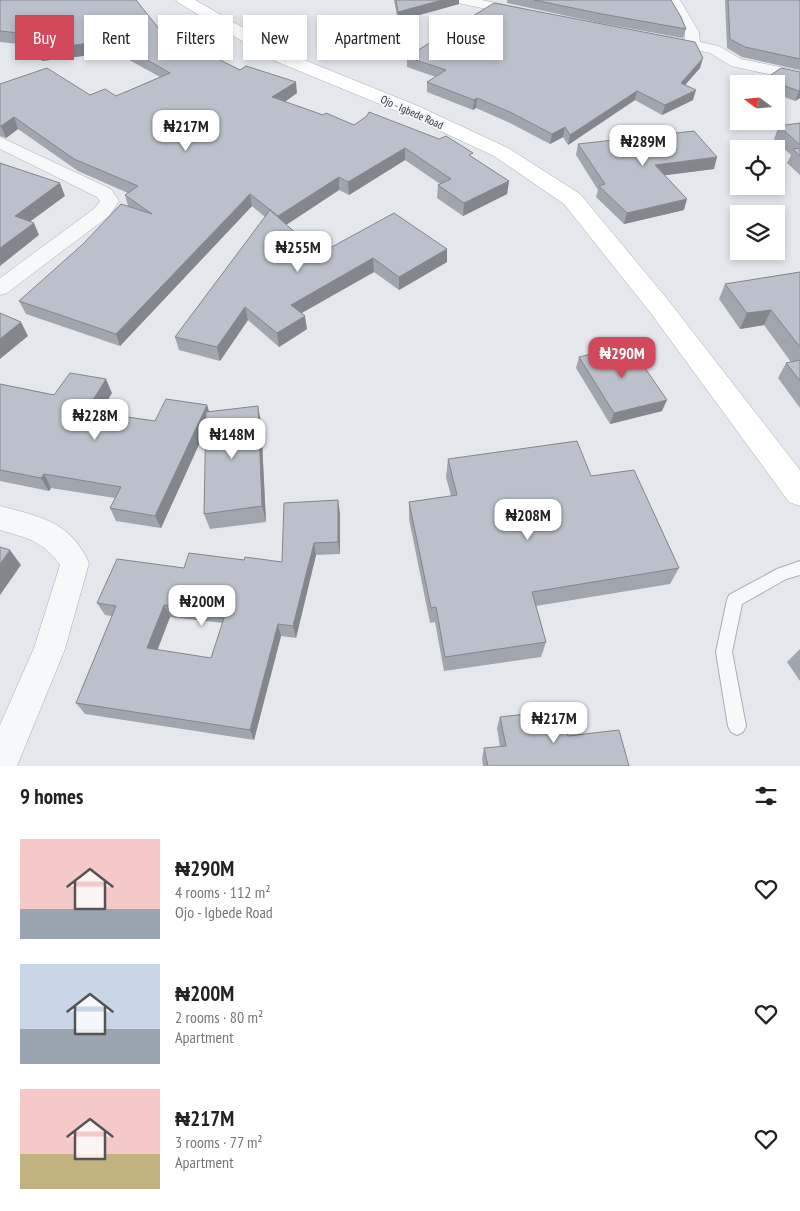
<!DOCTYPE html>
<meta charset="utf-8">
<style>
body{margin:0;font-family:"PT Sans Narrow",sans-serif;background:#f6f6f6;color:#222;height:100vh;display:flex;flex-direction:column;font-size:19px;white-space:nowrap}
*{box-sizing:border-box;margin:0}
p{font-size:16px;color:#767676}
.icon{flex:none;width:28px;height:28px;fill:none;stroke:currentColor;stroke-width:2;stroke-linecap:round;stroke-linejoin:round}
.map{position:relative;height:766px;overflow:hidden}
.details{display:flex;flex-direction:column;background:#fff;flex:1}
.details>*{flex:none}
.banner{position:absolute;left:15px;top:15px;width:500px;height:45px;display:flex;gap:10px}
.needle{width:32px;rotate:286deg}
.controls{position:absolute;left:730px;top:75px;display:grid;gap:10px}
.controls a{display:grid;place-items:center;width:55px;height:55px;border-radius:0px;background:#fff;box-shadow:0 2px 8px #0003;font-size:25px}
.price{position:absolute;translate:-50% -42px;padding:0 11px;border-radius:10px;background:#fff;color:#222;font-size:16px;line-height:32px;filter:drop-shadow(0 1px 2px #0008)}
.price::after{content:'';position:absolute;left:50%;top:30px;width:15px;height:11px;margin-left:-8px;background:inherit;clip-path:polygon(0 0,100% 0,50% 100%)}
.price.on{background:#d1495b;color:#fff}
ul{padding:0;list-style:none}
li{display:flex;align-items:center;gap:15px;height:125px;padding:0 20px}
li span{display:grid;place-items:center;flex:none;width:140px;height:100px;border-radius:0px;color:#555}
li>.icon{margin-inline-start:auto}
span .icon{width:60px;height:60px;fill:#fffc;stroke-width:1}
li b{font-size:21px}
h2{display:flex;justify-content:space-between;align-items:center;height:60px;padding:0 20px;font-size:21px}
.chip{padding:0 18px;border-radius:0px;background:#fff;box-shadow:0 2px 8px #0003;font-size:18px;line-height:45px}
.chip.on{background:#d1495b;color:#fff}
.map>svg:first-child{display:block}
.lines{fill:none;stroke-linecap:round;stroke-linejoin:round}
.service-casing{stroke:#a9aeb7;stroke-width:2}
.minor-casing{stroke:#a9aeb7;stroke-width:1}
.secondary-casing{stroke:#a9aeb7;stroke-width:1}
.service{fill:#f7f8fa;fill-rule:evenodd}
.minor{fill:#f7f8fa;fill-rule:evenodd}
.secondary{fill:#fff;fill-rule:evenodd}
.wall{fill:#a1a5ae;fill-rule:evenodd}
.shaded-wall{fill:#83868d}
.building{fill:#bbc0ca;stroke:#83868d;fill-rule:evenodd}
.labels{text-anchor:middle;stroke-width:4;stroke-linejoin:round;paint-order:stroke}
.far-street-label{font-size:11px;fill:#2b3445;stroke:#f4f6f9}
</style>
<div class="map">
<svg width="800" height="766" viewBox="0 0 800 766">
<rect width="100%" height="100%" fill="#e4e7ec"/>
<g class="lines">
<g class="service-casing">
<path id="service" d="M800 561V575L786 579 742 604 732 652 746 726 743 732 737 735 731 732 728 726 716 652 727 600 729 595 777 569Z"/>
</g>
<g class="minor-casing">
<g id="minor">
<path d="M456 0H482L525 9 527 12 520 16 458 3Z"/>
<path d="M666 0H680L699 32 700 42 719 46 741 59 800 71V81L731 66 710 53 661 43 659 40 661 37 666 36 685 39V32Z"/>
<path d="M0 137 111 189 119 201 109 216 7 293 0 295V278L95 208 100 201 97 197 0 149Z"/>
<path d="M0 506C41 517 70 521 89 563L65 649 17 766H0V725L34 648 60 565C43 541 27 538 0 530Z"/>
</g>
</g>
<g class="secondary-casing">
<path id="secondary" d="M176 0H195L287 53 418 106 508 148 580 194 668 300 800 470V506L789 502 650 312 564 204 494 156 404 114 275 61 179 3Z"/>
</g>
<use href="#service" class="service"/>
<use href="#minor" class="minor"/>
<use href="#secondary" class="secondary"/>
</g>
<g class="wall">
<path d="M0 0 171 44 188 52 240 70 297 93 285 102 323 115 354 125 472 158 509 181 507 194 463 216 437 198 438 185 440 184 405 160 349 195 339 190 286 225 319 254 447 249V262L399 290 374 272 301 313 307 329 279 347 248 320 220 361 179 350 175 337 265 217 252 206 120 346 26 314 19 301 128 206 125 195 128 193 78 171 18 129 6 138 0 136V84L90 95 116 96 160 77 115 52 42 61 38 50V46L0 42Z"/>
<path d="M394 0H459V4L398 21Z"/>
<path d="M507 0H671L686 29 683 38 600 23 507 3Z"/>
<path d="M725 0H800V70L742 57 727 48Z"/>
<path d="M407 57 700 68 685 85 693 100 662 115 635 100 568 145 563 137 550 144 510 123 476 108 473 110 427 92V82L436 77 407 67Z"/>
<path d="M800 72V98L795 101 776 94V84H764L765 79Z"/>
<path d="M800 123V175L787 163 791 155 774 139 779 126Z"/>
<path d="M578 144 714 169 664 175 684 210 624 224 596 197 598 190 576 155Z"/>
<path d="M800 272V408L778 378 786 363 791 362 764 325 740 329 719 299 725 284Z"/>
<path d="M579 357 662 411 610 424 576 368Z"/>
<path d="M0 384 54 395 112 393 99 413 155 421 207 405 209 412 261 422 266 522 210 529 204 514 206 429 161 528 116 521 110 508 115 498 51 488 49 491 0 481Z"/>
<path d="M448 459 591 476 679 568 670 584 536 606 546 642 541 657 444 671 435 622 430 623 409 519V502L451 496 446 477Z"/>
<path d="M340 513V554L316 555 296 638 281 636 254 740 85 714 76 703 112 616 105 615 97 603 184 568 244 560 282 562ZM170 617 223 623 211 658 157 650Z"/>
<path d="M800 649V681L787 662Z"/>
<path d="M500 717 568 736 629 766H483L482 759 484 748 500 747 497 728Z"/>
</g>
<g class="shaded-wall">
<path d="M442 0H459V4L398 21V12Z"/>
<path d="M112 40 115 52 42 61 38 50Z"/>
<path d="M703 58 700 68 678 93 681 83Z"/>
<path d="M296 82 297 93 274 109 272 97Z"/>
<path d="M696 90 693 100 662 115 665 105Z"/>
<path d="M800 90V98L795 101 799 91Z"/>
<path d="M637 91 635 100 568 145 570 135Z"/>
<path d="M477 98 476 108 473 110 474 100Z"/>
<path d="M14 117 18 129 6 138 1 126Z"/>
<path d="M565 127 563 137 550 144 552 134Z"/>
<path d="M405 148V160L349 195 348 182Z"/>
<path d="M717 157 714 169 652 177 655 165Z"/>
<path d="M339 177V190L280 229 278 216Z"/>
<path d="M509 181 507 194 463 216 464 203Z"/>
<path d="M60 183 65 196 20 229 15 216Z"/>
<path d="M250 194 252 206 120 346 116 334Z"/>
<path d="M687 199 684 210 624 224 627 213Z"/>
<path d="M34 223 39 235 0 266V248Z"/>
<path d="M447 249V262L399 290V277Z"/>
<path d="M373 258 374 272 293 318 291 305Z"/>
<path d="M245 307 248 320 220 361 217 347Z"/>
<path d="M771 310 764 325 740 329 747 313Z"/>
<path d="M305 316 307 329 279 347 277 333Z"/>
<path d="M21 322 28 336 0 359V339Z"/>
<path d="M106 379 112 393 92 425 86 411Z"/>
<path d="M667 400 662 411 610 424 614 413Z"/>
<path d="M207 405 211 418 161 528 155 516Z"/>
<path d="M258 406 261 422 266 522 262 506Z"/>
<path d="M44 474 51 488 49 491 41 478Z"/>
<path d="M338 500 340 513V554L338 542Z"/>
<path d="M314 543 316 555 296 638 293 626Z"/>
<path d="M10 550 21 565 0 595V564Z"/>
<path d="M164 605 170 617 154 659 147 648Z"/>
<path d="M278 624 281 636 254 740 250 730Z"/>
</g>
<g class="building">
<path d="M0 0H136L171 44 188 52 194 49 206 53 240 70 246 66 296 82 272 97 323 115 326 113 354 125 367 116 369 112 439 139 446 136 473 153 469 155 509 181 464 203 438 185 451 179 405 148 348 182 339 177 278 216 250 194 116 334 19 301 83 244 121 204 152 214 125 195 138 186 74 159 14 117 1 126 0 125V84L47 68 90 95 105 89 116 96 170 73 112 40 38 50V35L0 31Z"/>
<path d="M396 0H442L398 12Z"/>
<path d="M534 0H671L681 17 686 29 602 14Z"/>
<path d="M728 0H800V59L745 47 730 39Z"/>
<path d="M494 3 695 42 703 58 681 83 696 90 665 105 637 91 570 135 565 127 552 134 512 113 477 98 474 100 427 82 446 70 407 57Z"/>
<path d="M781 68 800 72V90L799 91 765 79Z"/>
<path d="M800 123V145L779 126Z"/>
<path d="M694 131 717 157 655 165 687 199 627 213 599 186 605 184 578 144Z"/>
<path d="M800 148V156L793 149Z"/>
<path d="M0 163 60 183 15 216 34 223 0 248Z"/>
<path d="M270 210 319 254 394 213 447 249 399 277 373 258 291 305 305 316 277 333 245 307 217 347 175 337Z"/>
<path d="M800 272V347L771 310 747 313 725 284Z"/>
<path d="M0 313 21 322 0 339Z"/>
<path d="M629 345 667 400 614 413 579 357Z"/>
<path d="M800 360V381L786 363Z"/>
<path d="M70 373 106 379 86 411 155 421 166 399 207 405 155 516 110 508 121 487 44 474 41 478 0 470V384L54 395Z"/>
<path d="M258 406 262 506 204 514 206 412Z"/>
<path d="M577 441 591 476 634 470 679 568 532 592 546 642 445 657 436 607 431 608 409 502 457 495 448 459Z"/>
<path d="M338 500V542L314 543 293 626 278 624 250 730 76 703 116 606 97 603 117 559 184 568 189 553 244 560 245 557 282 562 284 503ZM164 605 226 612 211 658 147 648Z"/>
<path d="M0 547 10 550 0 564Z"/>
<path d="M562 710 568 736 619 730 629 766H488L484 748 506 746 500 717Z"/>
</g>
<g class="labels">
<g class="far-street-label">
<text transform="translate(412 112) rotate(24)" y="4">Ojo - Igbede Road</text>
</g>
</g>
</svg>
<div class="controls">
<a><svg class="needle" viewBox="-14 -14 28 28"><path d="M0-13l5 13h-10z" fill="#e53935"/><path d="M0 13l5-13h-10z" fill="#767676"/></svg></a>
<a><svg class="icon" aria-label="locate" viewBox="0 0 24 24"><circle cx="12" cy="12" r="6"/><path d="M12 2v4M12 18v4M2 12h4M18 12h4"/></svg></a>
<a><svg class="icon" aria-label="layers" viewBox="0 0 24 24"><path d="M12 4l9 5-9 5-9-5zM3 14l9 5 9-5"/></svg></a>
</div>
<b class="price" style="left:186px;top:152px">₦217M</b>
<b class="price" style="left:643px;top:167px">₦289M</b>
<b class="price" style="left:298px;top:273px">₦255M</b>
<b class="price on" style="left:622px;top:379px">₦290M</b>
<b class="price" style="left:95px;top:441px">₦228M</b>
<b class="price" style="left:232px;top:460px">₦148M</b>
<b class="price" style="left:528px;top:541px">₦208M</b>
<b class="price" style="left:202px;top:627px">₦200M</b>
<b class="price" style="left:554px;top:744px">₦217M</b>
<div class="banner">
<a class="chip on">Buy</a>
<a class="chip">Rent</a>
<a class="chip">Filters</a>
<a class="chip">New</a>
<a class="chip">Apartment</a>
<a class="chip">House</a>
</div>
</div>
<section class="details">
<h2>9 homes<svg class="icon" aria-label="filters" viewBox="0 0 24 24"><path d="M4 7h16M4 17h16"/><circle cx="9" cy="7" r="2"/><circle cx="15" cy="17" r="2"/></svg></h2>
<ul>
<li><span style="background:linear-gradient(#f6c9c9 70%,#9aa5b1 0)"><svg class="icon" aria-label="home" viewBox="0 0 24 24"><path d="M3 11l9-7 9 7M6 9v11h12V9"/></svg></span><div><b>₦290M</b><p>4 rooms · 112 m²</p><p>Ojo - Igbede Road</p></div><svg class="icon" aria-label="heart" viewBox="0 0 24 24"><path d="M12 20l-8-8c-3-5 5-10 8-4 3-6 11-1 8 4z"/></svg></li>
<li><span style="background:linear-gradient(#c9d6e8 65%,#9aa5b1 0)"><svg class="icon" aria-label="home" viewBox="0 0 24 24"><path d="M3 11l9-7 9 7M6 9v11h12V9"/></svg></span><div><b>₦200M</b><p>2 rooms · 80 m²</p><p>Apartment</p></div><svg class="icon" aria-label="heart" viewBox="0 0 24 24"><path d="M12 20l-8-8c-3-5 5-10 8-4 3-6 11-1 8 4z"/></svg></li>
<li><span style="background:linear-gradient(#f6c9c9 65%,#c2b280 0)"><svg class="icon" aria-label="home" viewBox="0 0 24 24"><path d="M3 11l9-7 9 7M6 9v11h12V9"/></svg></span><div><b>₦217M</b><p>3 rooms · 77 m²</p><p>Apartment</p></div><svg class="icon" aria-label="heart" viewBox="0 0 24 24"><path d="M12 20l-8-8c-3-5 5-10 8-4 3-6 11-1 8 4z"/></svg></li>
</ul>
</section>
